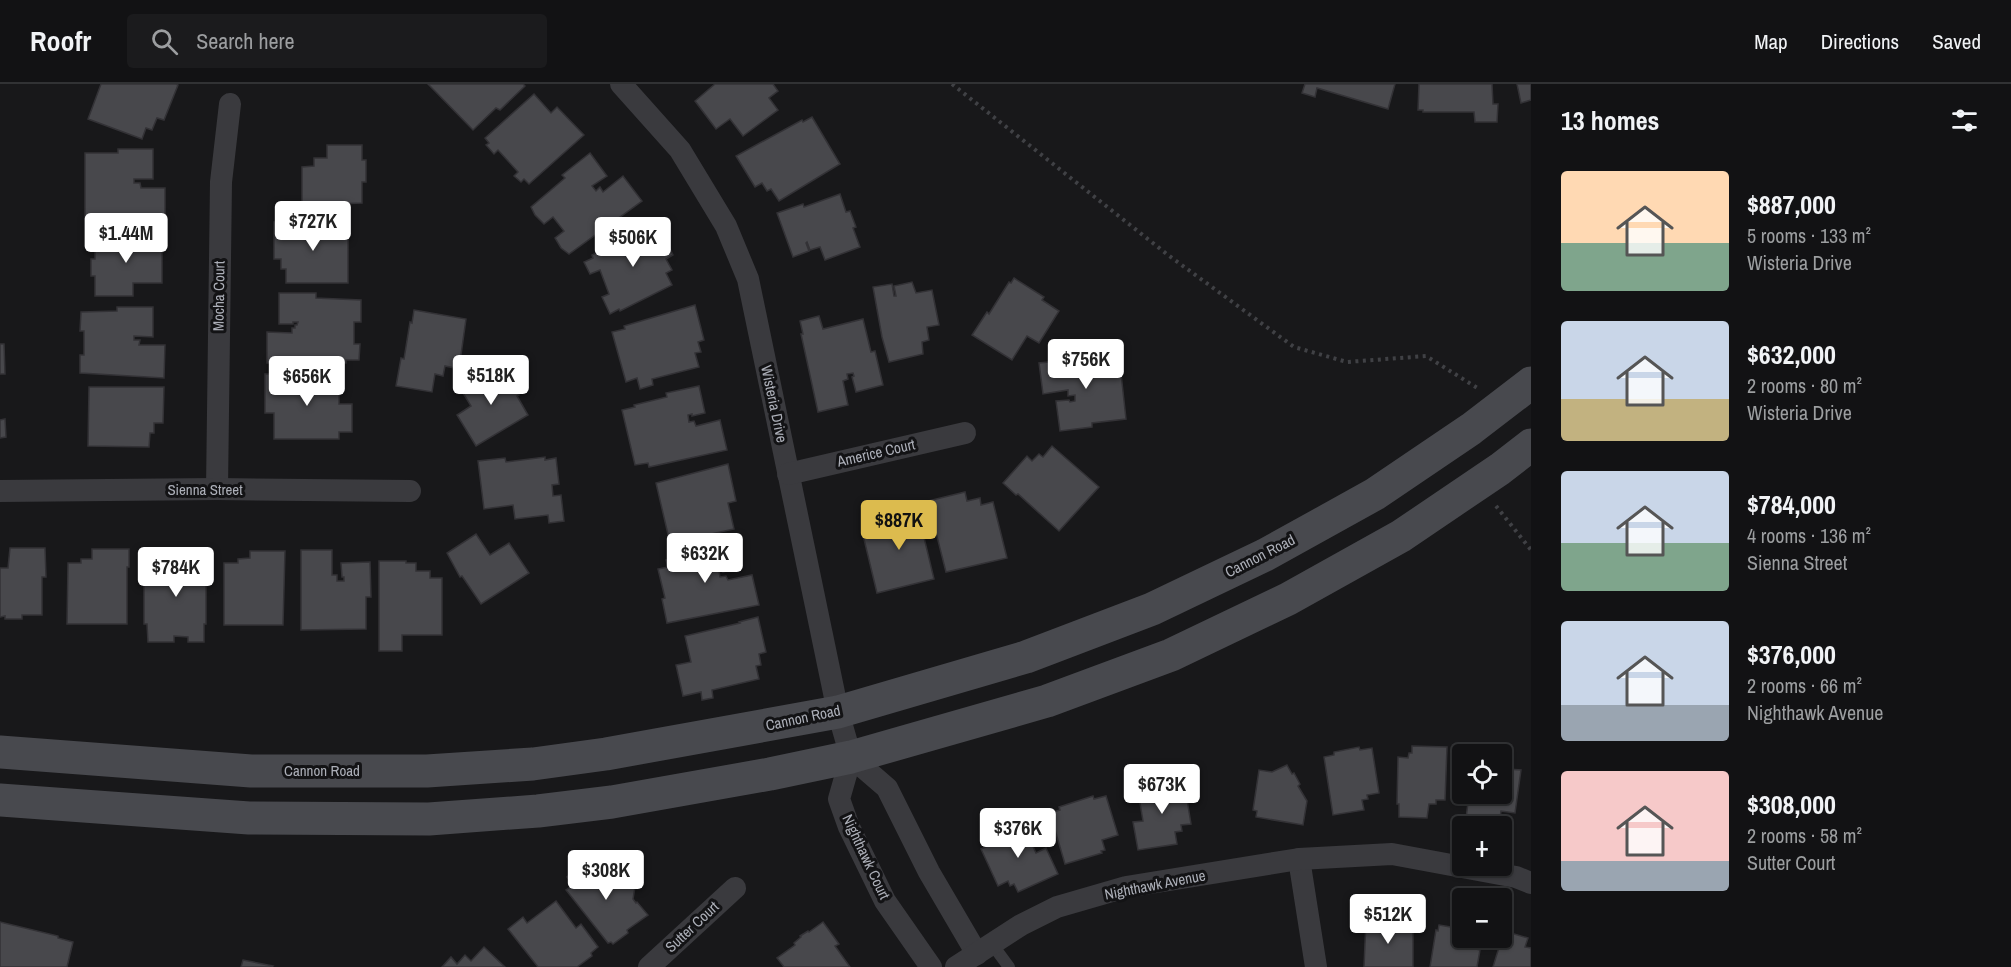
<!DOCTYPE html>
<meta charset="utf-8">
<style>
body{margin:0;font-family:"Archivo Narrow",sans-serif;background:#1b1b1d;color:#f1f3f6;height:100vh;display:flex;flex-direction:column;font-size:22px;white-space:nowrap}
*{box-sizing:border-box;margin:0}
p{font-size:20px;color:#9c9ea0}
.icon{flex:none;width:33px;height:33px;fill:none;stroke:currentColor;stroke-width:2;stroke-linecap:round;stroke-linejoin:round}
.map{position:relative;flex:1;overflow:hidden}
.drawer{display:flex;flex-direction:column;background:#121214;width:480px}
.drawer>*{flex:none}
.controls{position:absolute;left:1452px;top:660px;display:grid;gap:12px}
.controls a{display:grid;place-items:center;width:60px;height:60px;border-radius:6px;background:#121214;box-shadow:0 2px 4px #0004,0 0 0 2px #313234;font-size:30px}
.price{position:absolute;translate:-50% -51px;padding:0 14px;border-radius:6px;background:#fff;color:#222;font-size:20px;line-height:39px;filter:drop-shadow(0 2px 3px #0008)}
.price::after{content:'';position:absolute;left:50%;top:36px;width:18px;height:14px;margin-left:-9px;background:inherit;clip-path:polygon(0 0,100% 0,50% 100%)}
.price.selected{background:#dcbb4e;color:#111}
ul{padding:0;list-style:none}
li{display:flex;align-items:center;gap:18px;height:150px;padding:0 30px}
li span{display:grid;place-items:center;flex:none;width:168px;height:120px;border-radius:6px;color:#555}
li>.icon{margin-inline-start:auto}
span .icon{width:72px;height:72px;fill:#fffc;stroke-width:1}
li b{font-size:26px}
h2{display:flex;justify-content:space-between;align-items:center;height:72px;padding:0 30px;font-size:26px}
header{display:flex;align-items:center;gap:36px;box-sizing:border-box;height:84px;padding:0 30px;background:#121214;border-bottom:2px solid #313234}
header strong{font-size:28px}
nav{display:flex;gap:33px;margin-inline-start:auto;font-size:21px}
.search{width:420px;height:54px;background:#1b1b1d;display:flex;align-items:center;gap:15px;box-sizing:border-box;padding:0 21px;border-radius:6px;color:#9c9ea0;font-size:22px}
main{display:flex;flex:1;min-height:0}
.map>svg:first-child{display:block}
.building{fill:#48484c;stroke:#333236;stroke-width:1.5}
.lines{fill:none;stroke-linecap:round;stroke-linejoin:round}
.path{stroke:#404145;stroke-width:4;stroke-dasharray:3 4.5;stroke-linecap:butt}
.service{stroke:#3a3a3e;stroke-width:12}
.minor{stroke:#3a3a3e;stroke-width:22}
.secondary{stroke:#48494e;stroke-width:33}
.labels{text-anchor:middle;stroke-width:6;stroke-linejoin:round;paint-order:stroke}
.street-label{font-size:15px;fill:#acafb8;stroke:#131315}
</style>
<header>
<strong>Roofr</strong>
<div class="search"><svg class="icon" aria-label="search" viewBox="0 0 24 24"><circle cx="10" cy="10" r="6"/><path d="M15 15l6 6"/></svg>Search here</div>
<nav><a>Map</a><a>Directions</a><a>Saved</a></nav>
</header>
<main>
<div class="map">
<svg width="1531" height="883" viewBox="0 0 1531 883">
<rect width="100%" height="100%" fill="#18181a"/>
<g class="building">
<path d="M101 0H176L178 1 164 36 157 34 152 46 146 44 142 55 88 35Z"/>
<path d="M428 0H523L525 2 500 26 496 24 473 46Z"/>
<path d="M715 0H773L778 7 769 14 778 26 743 52 730 35 716 45 695 17Z"/>
<path d="M1305 0H1395L1388 25 1317 4 1315 13 1302 9Z"/>
<path d="M1419 0H1492L1493 20H1498L1497 38H1475L1474 28H1423V26H1418Z"/>
<path d="M1517 0H1531V16L1521 19Z"/>
<path d="M534 10 551 29 557 23 584 51 529 100 524 95 521 98 514 92 518 88 498 66 494 70 486 61 489 59 485 54Z"/>
<path d="M812 33 840 80 779 117 771 105 767 107 762 99 755 103 736 72 802 36 803 38Z"/>
<path d="M327 61H362V76H366V98H362V119L311 121V119L302 118V83L314 82V74H327Z"/>
<path d="M118 65H153V95H134V99H140L141 104H165V135L85 134V69H118Z"/>
<path d="M590 69 607 92 592 102 596 107 600 103 603 108 623 92 642 117 569 170 561 164 555 154 564 147 553 133 544 140 535 131 531 123 565 94 562 91Z"/>
<path d="M840 110 846 128 850 127 856 143 853 144 860 163 825 176 820 163 810 166 807 158 806 159 809 167 793 173 777 129 803 120 804 123Z"/>
<path d="M656 137 673 171 666 175 672 186 666 189 672 201 620 227 619 225 610 230 602 213 609 210 600 186 590 190 584 178 593 174 592 171Z"/>
<path d="M274 138H292V141L348 140V199H286V185H281V175H274Z"/>
<path d="M135 151 162 152V199H133V212H95V192H91V175H95V154H135Z"/>
<path d="M1014 194 1044 213 1042 216 1059 227 1039 259 1027 252 1012 276 972 251 987 228 989 230 1009 198 1011 199Z"/>
<path d="M912 198 916 209 932 206 939 241 927 243 929 256 922 258 923 270 889 278 882 253 873 203 892 200 894 212H896L894 202Z"/>
<path d="M279 209H316V214L361 216V238H354V260H360L359 276H346V279H267V248L292 249V244H295V241H297L298 238H293V240H279Z"/>
<path d="M695 221 704 256 698 258 701 268 695 269 699 283 652 295 653 301 640 305 637 294 626 298 612 248 625 245 624 242Z"/>
<path d="M117 223H153V253L134 252V256H140L139 261H165L164 294 80 289V271H84V247H80L81 228 117 227Z"/>
<path d="M414 226 466 235 459 285 445 282 443 292 435 290 432 308 396 302 401 274 404 275 410 238 412 239Z"/>
<path d="M819 232 823 245 863 235 871 268 875 267 883 301 856 308 852 293 854 292 853 289 847 290 848 295 843 297 848 321 818 328 801 250H803L800 237Z"/>
<path d="M0 260H4L5 290H0Z"/>
<path d="M1119 271 1126 335 1092 339V343L1060 347 1056 317 1069 316 1070 318 1075 317V311L1068 312V306L1043 310 1039 279Z"/>
<path d="M497 281 505 293 507 291 519 311 517 312 528 331 476 362 457 331 471 322 460 304Z"/>
<path d="M265 290H281V293L339 292V320H352V348H339V355H274V329H265Z"/>
<path d="M699 302 705 329 692 332V330L688 331 689 338 694 337 696 342 720 336 727 366 649 383 648 379 635 381 622 326 635 323 634 321 667 313 666 309Z"/>
<path d="M89 303H164L163 339H154V349H150L149 363 88 362Z"/>
<path d="M5 335 6 353 0 354V336Z"/>
<path d="M1052 362 1099 403 1059 447 1018 410 1016 411 1003 399 1027 372 1032 377 1039 370 1043 373Z"/>
<path d="M545 373V376L556 374 559 400 552 401 553 412 561 411 564 437 549 439 548 431 515 435 513 421 484 425 478 377 505 374 506 378Z"/>
<path d="M728 380 736 417 728 419 734 445 670 459 656 399Z"/>
<path d="M965 408 967 417 980 414 981 421 993 418 1007 474 946 488 928 417Z"/>
<path d="M918 422 923 441H921L934 495 877 509 863 451 876 447 875 442 885 440 883 431Z"/>
<path d="M476 450 490 471 509 459 529 489 481 520 462 492 460 493 447 469Z"/>
<path d="M731 456 738 484 723 488V486L719 487 720 493 726 492 728 496 752 491 759 521 667 539 662 515 665 514 658 485 668 483 666 476 698 468 697 464Z"/>
<path d="M10 464H45L46 493H42V531H22V535H5V532L0 533V484H8Z"/>
<path d="M92 465H129V483H127V540H67L68 479H81V475H92Z"/>
<path d="M301 466H332V491H337V497H344V493H342L341 479 370 478 371 513H366V545L301 546Z"/>
<path d="M250 467H285L283 541H224V479H238V475L250 474Z"/>
<path d="M208 469V482L206 481V540H204V558H188V553L174 552V558H148L147 540H144V482H153L154 476 170 475V470Z"/>
<path d="M379 477H406V479H416V487H430V494H442V551H402V567H379Z"/>
<path d="M758 533 766 568 759 570 761 581 756 582 759 595 712 606 713 614 702 616 701 608 683 612 676 581 691 578 685 552 740 539 739 538Z"/>
<path d="M1412 662 1447 663 1445 716H1436V720H1429L1427 734 1399 733V720H1397L1398 673 1408 674 1409 669H1412Z"/>
<path d="M1359 663 1360 666 1372 664 1379 709 1367 711 1368 715 1362 716 1364 726 1333 731 1324 673 1334 671V668Z"/>
<path d="M1287 681 1292 690 1294 689 1300 700 1298 702 1307 717 1303 741 1256 733 1257 727 1253 726 1259 686 1272 688Z"/>
<path d="M1502 681 1509 682 1508 685 1521 686 1515 729 1501 727 1500 735H1494V739L1466 735 1469 710H1502Z"/>
<path d="M1171 697 1172 699 1184 697 1191 740 1181 741 1182 747 1175 748 1177 760 1138 766 1133 738 1143 737 1138 707 1146 706V701Z"/>
<path d="M1093 712 1094 715 1106 712 1118 751 1102 756 1105 766 1101 767 1102 769 1065 780 1050 729 1060 726 1059 723Z"/>
<path d="M1020 734 1036 769 1046 764 1058 790 1018 808 1014 800 1010 802 1008 797 998 802 981 765 993 760 991 756 1011 748 1007 740Z"/>
<path d="M590 775 600 787 603 785 609 791 634 794V796L636 797 633 815 636 819 637 818 648 831 627 846 628 849 613 860 611 858 608 859 566 806 573 801 567 793Z"/>
<path d="M556 817 576 844 581 840 598 863 591 869 592 872 577 883H538L508 845 523 833 527 839Z"/>
<path d="M1366 836H1393V839H1399V847H1413V883H1364Z"/>
<path d="M0 838 58 852V854L73 858 67 883H0Z"/>
<path d="M823 838 839 860 835 862 850 883H784L777 874 795 861 794 859 801 853 800 852 808 847 809 848Z"/>
<path d="M1439 841 1462 845 1464 856 1473 858 1472 864 1480 866 1477 883H1430L1436 846 1438 847Z"/>
<path d="M1504 847 1528 854 1525 863 1531 864V883H1493Z"/>
<path d="M484 863 505 883H442L451 873 457 880 465 871 471 877Z"/>
<path d="M243 876 273 882 272 883H241Z"/>
</g>
<g class="lines">
<g class="path">
<path d="M952 0 1168 171 1294 263 1347 278 1426 272 1479 305"/>
<path d="M1496 422 1531 466"/>
</g>
<path class="service" d="M992 860 1009 883"/>
<g class="minor">
<path d="M621 0 680 66 726 142 748 195 838 628 851 673"/>
<path d="M788 390 965 349"/>
<path d="M217 405 221 98 230 20"/>
<path d="M0 407 217 405 410 407"/>
<path d="M851 673 887 704 929 788 977 870"/>
<path d="M851 673 839 715 849 743 885 817 931 883"/>
<path d="M1299 775 1316 883"/>
<path d="M649 883 735 804"/>
<path d="M956 883 1021 841 1057 823 1126 803 1299 775 1392 770 1516 793 1531 799"/>
</g>
<g class="secondary">
<path d="M0 668 251 687H427L533 680 606 670 838 628 1026 573 1152 525 1265 471 1375 410 1471 345 1531 299"/>
<path d="M0 716 249 734 429 735 538 727 612 718 770 690 851 673 1047 617 1171 571 1288 515 1401 452 1500 385 1531 361"/>
</g>
</g>
<g class="labels">
<g class="street-label">
<text transform="translate(219 212) rotate(-89)" y="5">Mocha Court</text>
<text transform="translate(774 320) rotate(78)" y="5">Wisteria Drive</text>
<text transform="translate(876 369) rotate(-13)" y="5">Americe Court</text>
<text x="205" y="411">Sienna Street</text>
<text transform="translate(1260 472) rotate(-27)" y="5">Cannon Road</text>
<text transform="translate(803 634) rotate(-12)" y="5">Cannon Road</text>
<text x="322" y="692">Cannon Road</text>
<text transform="translate(866 773) rotate(65)" y="5">Nighthawk Court</text>
<text transform="translate(1155 801) rotate(-11)" y="5">Nighthawk Avenue</text>
<text transform="translate(692 843) rotate(-43)" y="5">Sutter Court</text>
</g>
</g>
</svg>
<div class="controls">
<a><svg class="icon" aria-label="locate" viewBox="0 0 24 24"><circle cx="12" cy="12" r="6"/><path d="M12 2v4M12 18v4M2 12h4M18 12h4"/></svg></a>
<a>+</a>
<a>−</a>
</div>
<b class="price" style="left:313px;top:168px">$727K</b>
<b class="price" style="left:126px;top:180px">$1.44M</b>
<b class="price" style="left:633px;top:184px">$506K</b>
<b class="price" style="left:1086px;top:306px">$756K</b>
<b class="price" style="left:491px;top:322px">$518K</b>
<b class="price" style="left:307px;top:323px">$656K</b>
<b class="price selected" style="left:899px;top:467px">$887K</b>
<b class="price" style="left:705px;top:500px">$632K</b>
<b class="price" style="left:176px;top:514px">$784K</b>
<b class="price" style="left:1162px;top:731px">$673K</b>
<b class="price" style="left:1018px;top:775px">$376K</b>
<b class="price" style="left:606px;top:817px">$308K</b>
<b class="price" style="left:1388px;top:861px">$512K</b>
</div>
<section class="drawer">
<h2>13 homes<svg class="icon" aria-label="filters" viewBox="0 0 24 24"><path d="M4 7h16M4 17h16"/><circle cx="9" cy="7" r="2"/><circle cx="15" cy="17" r="2"/></svg></h2>
<ul>
<li><span style="background:linear-gradient(#ffd9b3 60%,#7fa58c 0)"><svg class="icon" aria-label="home" viewBox="0 0 24 24"><path d="M3 11l9-7 9 7M6 9v11h12V9"/></svg></span><div><b>$887,000</b><p>5 rooms · 133 m²</p><p>Wisteria Drive</p></div></li>
<li><span style="background:linear-gradient(#c9d6e8 65%,#c2b280 0)"><svg class="icon" aria-label="home" viewBox="0 0 24 24"><path d="M3 11l9-7 9 7M6 9v11h12V9"/></svg></span><div><b>$632,000</b><p>2 rooms · 80 m²</p><p>Wisteria Drive</p></div></li>
<li><span style="background:linear-gradient(#c9d6e8 60%,#7fa58c 0)"><svg class="icon" aria-label="home" viewBox="0 0 24 24"><path d="M3 11l9-7 9 7M6 9v11h12V9"/></svg></span><div><b>$784,000</b><p>4 rooms · 136 m²</p><p>Sienna Street</p></div></li>
<li><span style="background:linear-gradient(#c9d6e8 70%,#9aa5b1 0)"><svg class="icon" aria-label="home" viewBox="0 0 24 24"><path d="M3 11l9-7 9 7M6 9v11h12V9"/></svg></span><div><b>$376,000</b><p>2 rooms · 66 m²</p><p>Nighthawk Avenue</p></div></li>
<li><span style="background:linear-gradient(#f6c9c9 75%,#9aa5b1 0)"><svg class="icon" aria-label="home" viewBox="0 0 24 24"><path d="M3 11l9-7 9 7M6 9v11h12V9"/></svg></span><div><b>$308,000</b><p>2 rooms · 58 m²</p><p>Sutter Court</p></div></li>
</ul>
</section>
</main>
